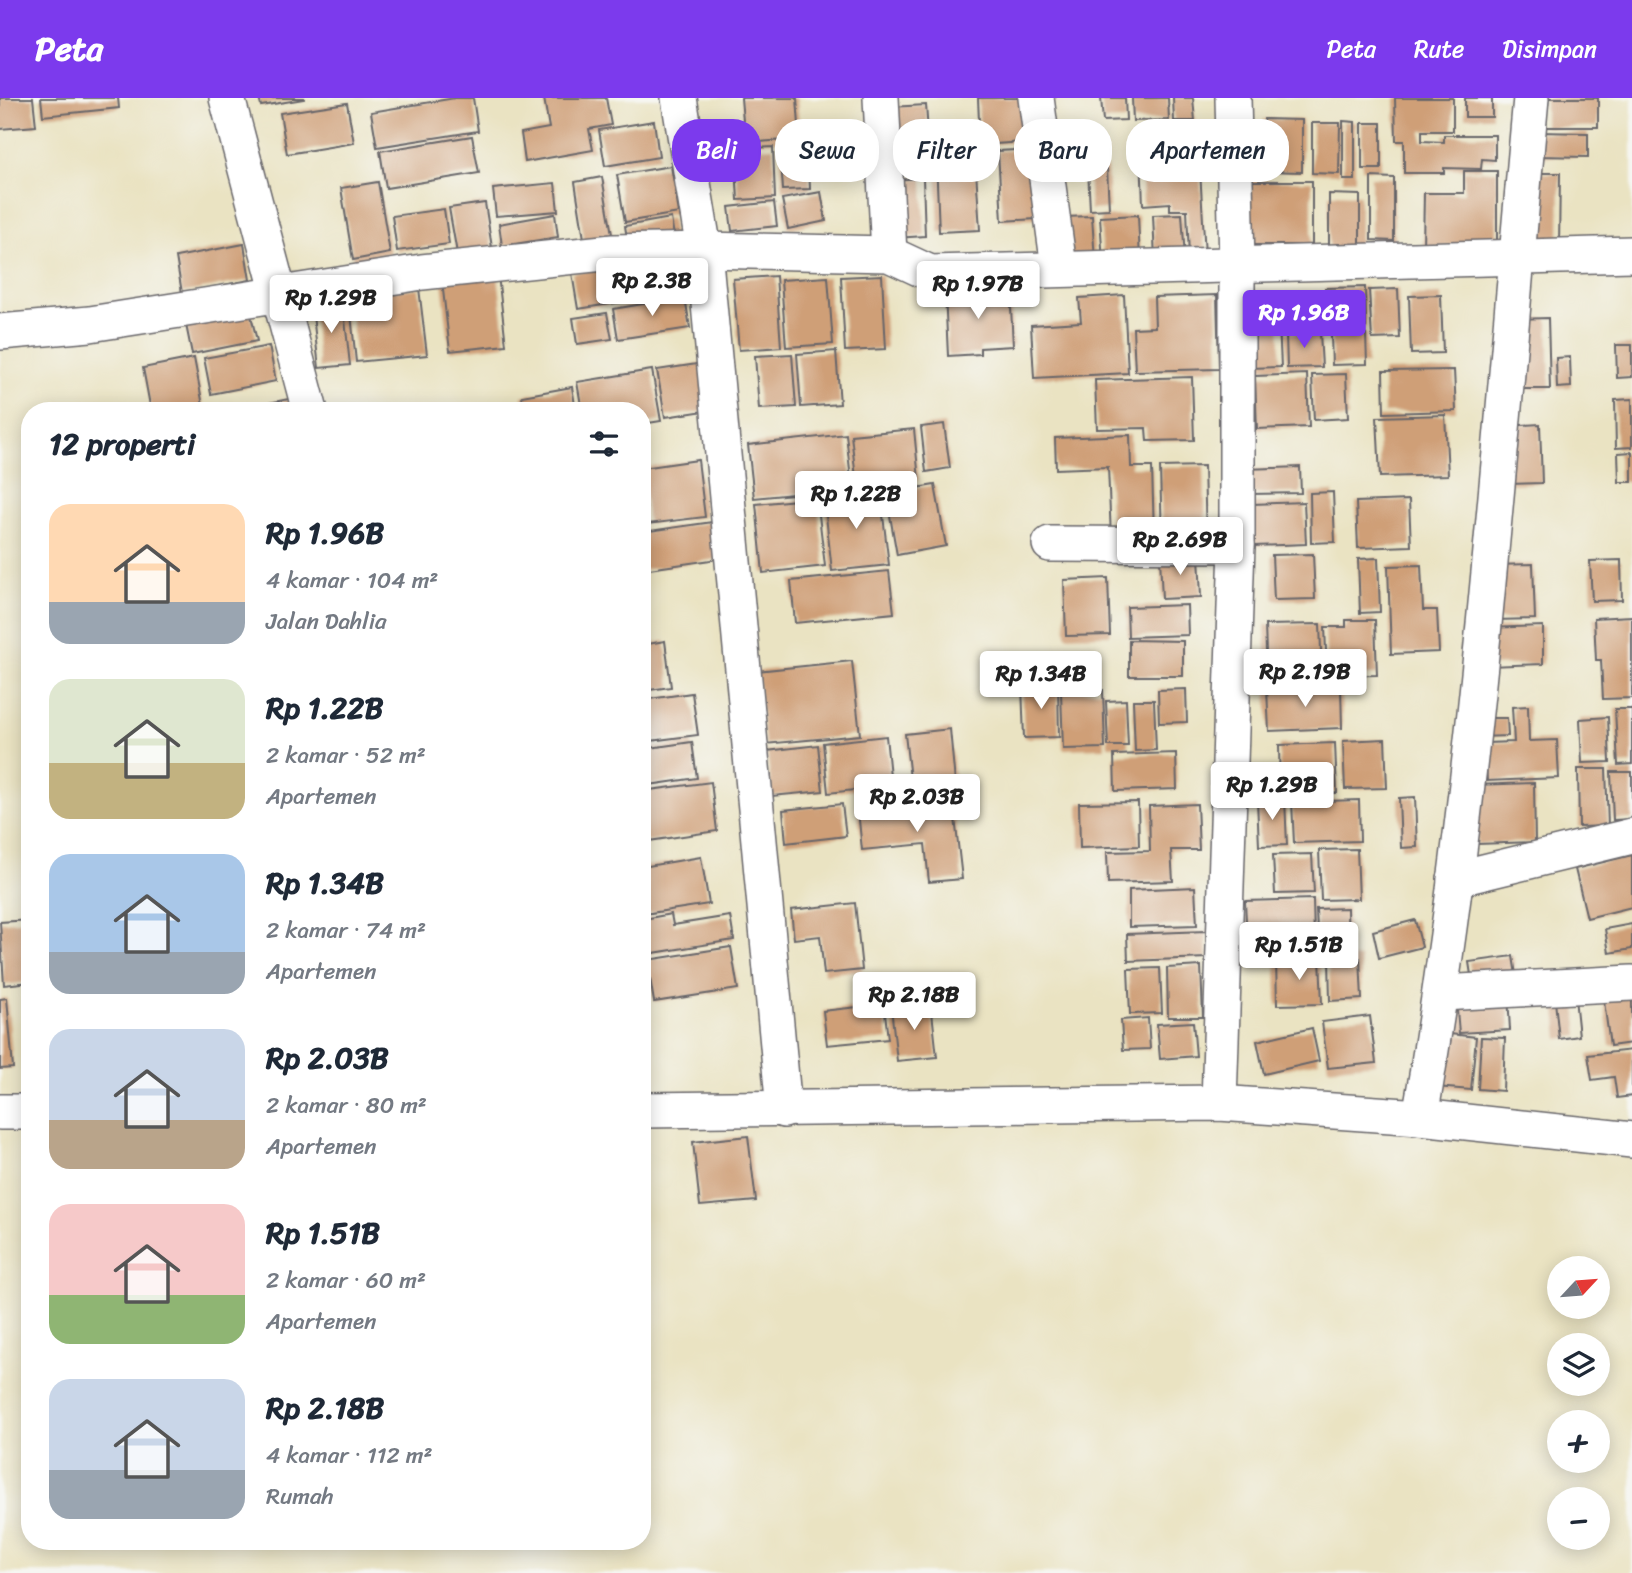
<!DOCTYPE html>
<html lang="id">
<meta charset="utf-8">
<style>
body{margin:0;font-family:Sriracha,sans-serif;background:#f2f2f3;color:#1f2937;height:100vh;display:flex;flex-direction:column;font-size:26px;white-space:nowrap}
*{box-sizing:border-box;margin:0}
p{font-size:23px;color:#747a83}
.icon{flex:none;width:38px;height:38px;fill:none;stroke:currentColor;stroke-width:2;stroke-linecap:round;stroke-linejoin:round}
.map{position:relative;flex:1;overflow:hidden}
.side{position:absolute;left:21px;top:304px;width:630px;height:1148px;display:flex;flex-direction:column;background:#fff;border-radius:28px;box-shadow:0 4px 18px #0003}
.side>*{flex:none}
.top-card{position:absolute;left:672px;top:21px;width:665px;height:63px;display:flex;gap:14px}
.needle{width:46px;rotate:64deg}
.controls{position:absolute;left:1547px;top:1158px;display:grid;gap:14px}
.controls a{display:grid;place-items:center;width:63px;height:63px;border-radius:50%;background:#fff;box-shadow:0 4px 18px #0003;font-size:35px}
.price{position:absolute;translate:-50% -60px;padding:0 16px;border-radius:7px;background:#fff;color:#222;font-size:23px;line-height:46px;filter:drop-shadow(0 2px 4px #0008)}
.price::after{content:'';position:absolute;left:50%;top:42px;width:21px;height:16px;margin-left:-10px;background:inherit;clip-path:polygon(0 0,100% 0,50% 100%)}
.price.current{background:#7c3aed;color:#fff}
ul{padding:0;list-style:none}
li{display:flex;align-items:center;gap:21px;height:175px;padding:0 28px}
li span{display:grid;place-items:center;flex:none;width:196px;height:140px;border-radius:21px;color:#555}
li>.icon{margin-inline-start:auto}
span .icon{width:84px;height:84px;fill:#fffc;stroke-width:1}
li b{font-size:30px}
h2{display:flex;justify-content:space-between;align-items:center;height:84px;padding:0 28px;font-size:30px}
.pill{padding:0 24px;border-radius:28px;background:#fff;box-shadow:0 4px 18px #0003;font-size:24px;line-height:63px}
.pill.current{background:#7c3aed;color:#fff}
header{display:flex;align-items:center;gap:42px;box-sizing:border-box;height:98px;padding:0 35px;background:#7c3aed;color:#fff}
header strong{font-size:33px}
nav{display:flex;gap:38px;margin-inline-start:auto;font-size:24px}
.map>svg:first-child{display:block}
.building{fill:#cf9f77}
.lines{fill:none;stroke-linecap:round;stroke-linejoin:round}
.minor-casing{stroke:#68666a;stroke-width:38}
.minor{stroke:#fff;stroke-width:35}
</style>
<header>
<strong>Peta</strong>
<nav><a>Peta</a><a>Rute</a><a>Disimpan</a></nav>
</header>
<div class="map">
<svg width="1632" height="1475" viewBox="0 0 1632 1475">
<rect width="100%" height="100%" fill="#f6f6f2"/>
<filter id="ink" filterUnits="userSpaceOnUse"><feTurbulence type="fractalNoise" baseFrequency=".0143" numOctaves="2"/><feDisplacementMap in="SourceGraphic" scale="14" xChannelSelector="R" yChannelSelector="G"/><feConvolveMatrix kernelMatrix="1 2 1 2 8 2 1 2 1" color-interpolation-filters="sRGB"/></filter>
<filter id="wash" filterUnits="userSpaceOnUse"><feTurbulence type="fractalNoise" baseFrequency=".00686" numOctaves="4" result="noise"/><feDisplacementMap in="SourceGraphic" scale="28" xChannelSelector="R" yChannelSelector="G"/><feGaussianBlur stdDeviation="1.57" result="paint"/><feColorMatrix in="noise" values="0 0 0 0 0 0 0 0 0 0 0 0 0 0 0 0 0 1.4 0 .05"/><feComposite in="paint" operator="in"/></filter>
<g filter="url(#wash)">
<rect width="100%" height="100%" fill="#eae3c2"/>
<g id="blocks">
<g class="building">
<path d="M0 0H33L36 28 0 31Z"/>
<path d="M41 0H118L119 10 43 18Z"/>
<path d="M259 0H304V1L261 8Z"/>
<path d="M455 0H473L478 33 377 49 371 14Z"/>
<path d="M544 0H606L611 27 589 31 593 52 525 64 521 35 549 30Z"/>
<path d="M741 0H797L800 41 745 45Z"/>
<path d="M978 0H1022L1024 44 980 47Z"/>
<path d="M1101 0H1125L1126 22 1103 23Z"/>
<path d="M1132 0H1168L1169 22 1133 23Z"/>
<path d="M1173 0H1193L1195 23H1174Z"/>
<path d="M1395 0H1453V33H1422V43L1444 44V37H1495V62L1482 61 1481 71 1444 70V75H1404V43H1396Z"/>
<rect x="1465" y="0" width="27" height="19"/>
<rect x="1545" y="0" width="53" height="29"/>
<path d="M347 5 354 45 287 56 280 15Z"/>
<path d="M926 7 930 62 893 64 890 9Z"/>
<path d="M1264 21 1302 22V74L1264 73Z"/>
<path d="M654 23 659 59 605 68 599 32Z"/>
<path d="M1343 23 1355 24V82H1343Z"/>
<path d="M1312 25H1340L1339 76 1312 75Z"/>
<rect x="1362" y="25" width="19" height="46"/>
<path d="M1538 34 1588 35V59L1538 58Z"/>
<path d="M472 38 479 75 386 90 380 53Z"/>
<path d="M808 46 810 91 783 92 780 47Z"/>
<path d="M773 49 775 100 738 102 735 51Z"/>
<path d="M1033 51 1036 121 1002 123 998 53Z"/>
<path d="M1199 55 1205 157 1189 158 1187 112H1170V105L1143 107 1141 57Z"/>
<path d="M975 58 980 132 939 134 936 60Z"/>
<path d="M671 68 679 115 625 124 617 77Z"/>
<path d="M1107 70 1109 111 1090 112 1088 71Z"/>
<path d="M1464 73H1497V145L1423 150 1424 95H1464Z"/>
<path d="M1528 75H1560L1559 150 1528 149Z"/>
<path d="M602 79 613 142 585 147 575 84Z"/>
<path d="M1371 79 1394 80V143L1371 142Z"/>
<path d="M923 80 925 138 895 140 892 82Z"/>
<rect x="1250" y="83" width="62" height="64"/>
<path d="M378 84 390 155 353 162 341 90Z"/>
<path d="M555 85 558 113 496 118 493 91Z"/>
<path d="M821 94 826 123 788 131 782 101Z"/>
<path d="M1329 96 1360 97V156H1329Z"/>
<path d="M774 104 777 128 732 133 729 109Z"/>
<path d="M485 105 493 156 458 161 449 110Z"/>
<path d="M444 111 449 146 397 153 392 118Z"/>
<path d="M555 116 558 139 502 148 499 126Z"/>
<path d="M1182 116 1185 161 1155 162 1153 117Z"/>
<path d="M1138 117 1140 163 1103 165 1100 119Z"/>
<path d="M1092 118 1095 163 1066 164 1064 119Z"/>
<path d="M671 120 675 144 629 152 625 128Z"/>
<path d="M244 146 250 182 182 195 176 159Z"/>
<path d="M659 161 665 197 578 211 572 175Z"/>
<path d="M498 177 506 247 450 253 442 183Z"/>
<path d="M882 177 886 251 845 253 841 179Z"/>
<path d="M776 178 781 249 739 252 733 181Z"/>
<path d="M828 179 833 246 786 249 781 182Z"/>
<path d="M1365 189 1366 229 1326 230 1325 190Z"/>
<path d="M419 190 427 257 356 264 349 197Z"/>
<path d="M1010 190 1013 248 980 250V256L948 258 945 194Z"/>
<path d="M1398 191 1400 240 1372 241 1369 192Z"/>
<path d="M1124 197 1128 275 1034 280 1031 227 1081 224 1079 200Z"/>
<path d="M1217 197 1219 271 1135 273 1133 230 1155 229 1154 199Z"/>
<path d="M1441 197 1443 255 1411 256 1409 198Z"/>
<path d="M685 199 690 230 618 241 613 211Z"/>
<path d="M1278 203 1281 269 1250 270 1248 204Z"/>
<path d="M343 204 350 267 319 270 312 208Z"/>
<path d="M249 209 257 243 192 256 185 222Z"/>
<path d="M607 215 612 241 577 246 573 220Z"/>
<path d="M1548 220 1550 291H1519L1516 221Z"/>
<path d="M1286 235H1320L1322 269 1287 270Z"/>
<path d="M1366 236 1367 266 1332 267 1331 237Z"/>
<path d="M1616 247H1632V279L1617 280Z"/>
<path d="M269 248 276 283 211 296 204 260Z"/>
<path d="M836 253 840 306 801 309 797 256Z"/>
<path d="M792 256 796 309 759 311 755 258Z"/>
<path d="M1570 259 1571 289 1557 290 1556 260Z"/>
<path d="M194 260 204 313H151L143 270Z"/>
<path d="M704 265 711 312 665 319 657 272Z"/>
<path d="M652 272 661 323 642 326V313H582L577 284Z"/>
<path d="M1454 272 1456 313 1384 315 1383 273Z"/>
<path d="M1307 276 1309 329 1257 331 1255 278Z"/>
<path d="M1346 276 1348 320 1314 322 1312 277Z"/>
<path d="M1192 279 1194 342 1147 343 1146 330 1097 331 1095 282Z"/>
<path d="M572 289 576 313H524L522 298Z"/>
<path d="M289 301 291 313H233V312Z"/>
<path d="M1632 301V349L1616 350 1615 302Z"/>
<path d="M1445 317 1448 377 1380 379 1377 319Z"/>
<path d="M944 326 950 370 926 374 921 329Z"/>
<path d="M1540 326 1542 385 1508 386 1506 328Z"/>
<path d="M914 331 919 382 857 388 851 337Z"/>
<path d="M846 336 852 390 754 400 748 347Z"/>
<path d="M1130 337 1131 369H1152L1154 437 1111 439 1108 369 1056 371 1055 340Z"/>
<path d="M1632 354V384H1619L1618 355Z"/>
<path d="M698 362 705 419 648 426 642 370Z"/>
<path d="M1204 368 1206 440 1162 441 1160 369Z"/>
<path d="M1300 369 1301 395 1249 396 1247 371Z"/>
<path d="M935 387 946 448 897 457 886 395Z"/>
<path d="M880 393 889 467 832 473 824 399Z"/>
<path d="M1333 394 1335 444 1311 445 1310 395Z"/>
<path d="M817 400 825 468 763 475 756 406Z"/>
<path d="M1409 402 1411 448 1358 450 1356 404Z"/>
<path d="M1304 404 1306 446 1254 448 1252 406Z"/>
<path d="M713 424 718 461 642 472V434Z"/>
<path d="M1313 456 1315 501 1274 502 1272 457Z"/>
<path d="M1199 458 1201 499 1162 501 1160 459Z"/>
<path d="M1378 460 1380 514 1360 515 1358 461Z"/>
<path d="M1621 462 1622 502 1592 503 1590 463Z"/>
<path d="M1533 466 1535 521 1495 522 1493 467Z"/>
<path d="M1421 467 1423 512H1437L1439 554 1391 556 1388 468Z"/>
<path d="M889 473 894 515 795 525 791 483Z"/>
<path d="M1108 480 1110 537 1066 538 1064 482Z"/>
<path d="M1187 507 1188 537 1128 539 1127 509Z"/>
<path d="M1632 518V600L1603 601 1601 562H1596L1594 520Z"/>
<path d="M1346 522H1375L1377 577 1327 578 1325 529H1346Z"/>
<path d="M1320 526 1322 580 1267 581 1265 527Z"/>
<path d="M1543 528V566L1489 568 1488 530Z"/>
<path d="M1129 542 1183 543V578H1129Z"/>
<path d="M665 543 671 589 642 593V547Z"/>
<path d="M852 563 860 637 765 646 757 573Z"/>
<path d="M1058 587 1059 639 1024 640 1022 588Z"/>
<path d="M1341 589 1342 630 1269 633 1267 591Z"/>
<path d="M1186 591 1187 624 1159 625 1158 592Z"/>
<path d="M1103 592 1105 650 1063 651 1061 594Z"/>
<path d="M692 595 698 637 642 644V602Z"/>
<path d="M1126 602 1128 648H1108L1106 603Z"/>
<path d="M1133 602H1154L1156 652 1135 653Z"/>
<path d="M1528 608 1529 643 1557 642 1559 680 1487 683 1485 645 1514 644 1512 609Z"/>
<path d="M1615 611H1632V666L1618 667Z"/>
<path d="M1608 619 1610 664 1582 665 1580 621Z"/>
<path d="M1477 620H1507L1508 638 1478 639Z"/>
<path d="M950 631 956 695 912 699 905 636Z"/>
<path d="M886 638 891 688 828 695 823 645Z"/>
<path d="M1385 641 1387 690 1345 691 1343 643Z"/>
<path d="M692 644 697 680 642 688V651Z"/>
<path d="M1335 645 1337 695 1280 696 1279 647Z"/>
<path d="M818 647 823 693 772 698 767 653Z"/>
<path d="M1176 655 1177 691 1115 693 1114 657Z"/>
<path d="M1578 671H1606L1608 728 1579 729Z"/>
<path d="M1611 674H1632V721L1613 722Z"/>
<path d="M711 684 717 733 642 744V693Z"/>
<path d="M1534 685 1535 744 1477 746 1474 687Z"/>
<path d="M1415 699 1417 749 1401 750 1399 700Z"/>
<path d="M1285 701 1287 747 1259 748 1257 702Z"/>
<path d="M953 702 962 781 929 784 925 746 862 752 858 712Z"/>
<path d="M1359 702 1360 743 1294 745 1292 704Z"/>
<path d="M1138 704 1139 748 1080 750 1079 705Z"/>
<path d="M842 706 846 738 786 745 783 712Z"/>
<path d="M1197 706 1199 752H1171L1173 783 1108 785 1107 754 1150 753 1149 708Z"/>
<path d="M1357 751 1359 801 1321 802 1319 752Z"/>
<path d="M1312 756 1314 795 1275 796 1273 757Z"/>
<path d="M1632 757V809L1587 820 1575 771Z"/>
<path d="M701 759 709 806 644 816 642 769Z"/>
<path d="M1195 789 1197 827 1129 829V792Z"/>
<path d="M1313 801 1314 841 1247 843 1245 803Z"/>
<path d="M855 805 862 872 824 876 820 838 794 841 791 812Z"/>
<path d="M1347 810 1348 853H1318L1316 811Z"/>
<path d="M671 816 673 827 730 818 734 842 647 856 644 821Z"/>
<path d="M30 822V884L4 887 0 824Z"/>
<path d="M1415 822 1422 849 1379 860 1373 833Z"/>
<path d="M1632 826V851L1609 855 1605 831Z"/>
<path d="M1206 833 1207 860 1128 863 1127 836Z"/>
<path d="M731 849 738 891 654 904 647 862Z"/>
<path d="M1513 858 1517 883 1473 890 1469 864Z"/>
<path d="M1320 860 1322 906 1277 907 1276 861Z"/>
<path d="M1360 860 1362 901 1330 903 1329 861Z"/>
<path d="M1201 868 1203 919H1168L1167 870Z"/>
<path d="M1160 870 1162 915 1130 916 1128 871Z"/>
<path d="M1508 897 1510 932 1459 935 1456 901Z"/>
<path d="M1632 899V945L1610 948 1604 903Z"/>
<path d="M7 900 13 970 0 971V901Z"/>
<path d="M1575 900 1579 938 1559 941 1555 903Z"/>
<path d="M931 905 937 959 897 963 891 909Z"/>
<path d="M884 906 888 941 827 947 823 913Z"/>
<path d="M1370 918 1376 965 1328 970 1322 924Z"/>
<path d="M1148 920 1150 951 1123 952 1121 922Z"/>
<path d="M1193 924 1196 958 1160 961 1157 926Z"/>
<path d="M1312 930 1319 963 1264 976 1257 943Z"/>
<path d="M1441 935 1476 939 1471 992 1436 989Z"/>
<path d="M1481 939 1505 940 1503 993 1478 991Z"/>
<path d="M1632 952V998L1617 1000 1614 979 1592 982 1588 957Z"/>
<path d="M748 1038 756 1103 700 1108 693 1044Z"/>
</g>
</g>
</g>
<g filter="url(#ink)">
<use href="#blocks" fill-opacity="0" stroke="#68666a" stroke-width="2"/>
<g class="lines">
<g class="minor-casing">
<g id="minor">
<path d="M227 0 310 313"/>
<path d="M679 0 704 152 784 1012"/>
<path d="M881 0 889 156"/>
<path d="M1036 0 1059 169"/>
<path d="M0 234 90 226 422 174 613 154 704 152 889 156 930 175 1632 156"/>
<path d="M1050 446 1237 447"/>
<path d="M1455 781 1632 738"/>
<path d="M1441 895 1632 885"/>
<path d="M1219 1005 1237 447V166L1233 0"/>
<path d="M642 1012 1219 1005 1420 1019 1632 1042"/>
<path d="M0 1014H30"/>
<path d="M1420 1019C1478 682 1500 340 1531 0"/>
</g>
</g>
<use href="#minor" class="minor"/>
</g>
</g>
</svg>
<div class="controls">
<a><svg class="needle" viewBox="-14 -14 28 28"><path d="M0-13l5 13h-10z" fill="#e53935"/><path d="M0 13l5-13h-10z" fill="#747a83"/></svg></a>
<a><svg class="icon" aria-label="layers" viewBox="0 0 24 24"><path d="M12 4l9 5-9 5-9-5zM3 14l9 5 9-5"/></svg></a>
<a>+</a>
<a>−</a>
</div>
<b class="price" style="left:652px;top:220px">Rp 2.3B</b>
<b class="price" style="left:978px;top:223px">Rp 1.97B</b>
<b class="price" style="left:331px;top:237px">Rp 1.29B</b>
<b class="price current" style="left:1304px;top:252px">Rp 1.96B</b>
<b class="price" style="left:856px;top:433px">Rp 1.22B</b>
<b class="price" style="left:1180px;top:479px">Rp 2.69B</b>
<b class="price" style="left:1305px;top:611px">Rp 2.19B</b>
<b class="price" style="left:1041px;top:613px">Rp 1.34B</b>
<b class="price" style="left:1272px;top:724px">Rp 1.29B</b>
<b class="price" style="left:917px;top:736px">Rp 2.03B</b>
<b class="price" style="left:1299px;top:884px">Rp 1.51B</b>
<b class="price" style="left:914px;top:934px">Rp 2.18B</b>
<div class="top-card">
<a class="pill current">Beli</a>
<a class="pill">Sewa</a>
<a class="pill">Filter</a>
<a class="pill">Baru</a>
<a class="pill">Apartemen</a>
</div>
<section class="side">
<h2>12 properti<svg class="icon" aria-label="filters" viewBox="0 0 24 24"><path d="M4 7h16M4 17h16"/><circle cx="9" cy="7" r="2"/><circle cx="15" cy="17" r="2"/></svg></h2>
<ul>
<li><span style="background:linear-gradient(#ffd9b3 70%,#9aa5b1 0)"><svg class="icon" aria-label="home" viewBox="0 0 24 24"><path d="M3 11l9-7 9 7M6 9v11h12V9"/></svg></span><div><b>Rp 1.96B</b><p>4 kamar · 104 m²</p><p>Jalan Dahlia</p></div></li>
<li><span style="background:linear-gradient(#dfe7d0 60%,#c2b280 0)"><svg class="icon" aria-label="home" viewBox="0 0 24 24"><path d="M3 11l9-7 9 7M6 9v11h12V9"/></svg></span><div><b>Rp 1.22B</b><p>2 kamar · 52 m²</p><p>Apartemen</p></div></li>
<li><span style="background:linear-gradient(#a9c7e8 70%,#9aa5b1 0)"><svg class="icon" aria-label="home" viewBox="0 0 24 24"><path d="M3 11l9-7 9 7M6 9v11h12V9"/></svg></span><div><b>Rp 1.34B</b><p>2 kamar · 74 m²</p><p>Apartemen</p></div></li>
<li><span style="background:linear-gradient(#c9d6e8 65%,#b9a48a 0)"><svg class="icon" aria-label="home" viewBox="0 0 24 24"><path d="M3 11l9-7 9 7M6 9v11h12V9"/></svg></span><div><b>Rp 2.03B</b><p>2 kamar · 80 m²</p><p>Apartemen</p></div></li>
<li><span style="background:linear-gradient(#f6c9c9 65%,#8fb573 0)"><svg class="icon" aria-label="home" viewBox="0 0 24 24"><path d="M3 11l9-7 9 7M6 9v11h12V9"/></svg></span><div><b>Rp 1.51B</b><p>2 kamar · 60 m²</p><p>Apartemen</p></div></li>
<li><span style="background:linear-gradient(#c9d6e8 65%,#9aa5b1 0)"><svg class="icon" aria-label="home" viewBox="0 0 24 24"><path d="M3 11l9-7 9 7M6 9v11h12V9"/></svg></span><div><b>Rp 2.18B</b><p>4 kamar · 112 m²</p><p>Rumah</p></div></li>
</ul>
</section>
</div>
